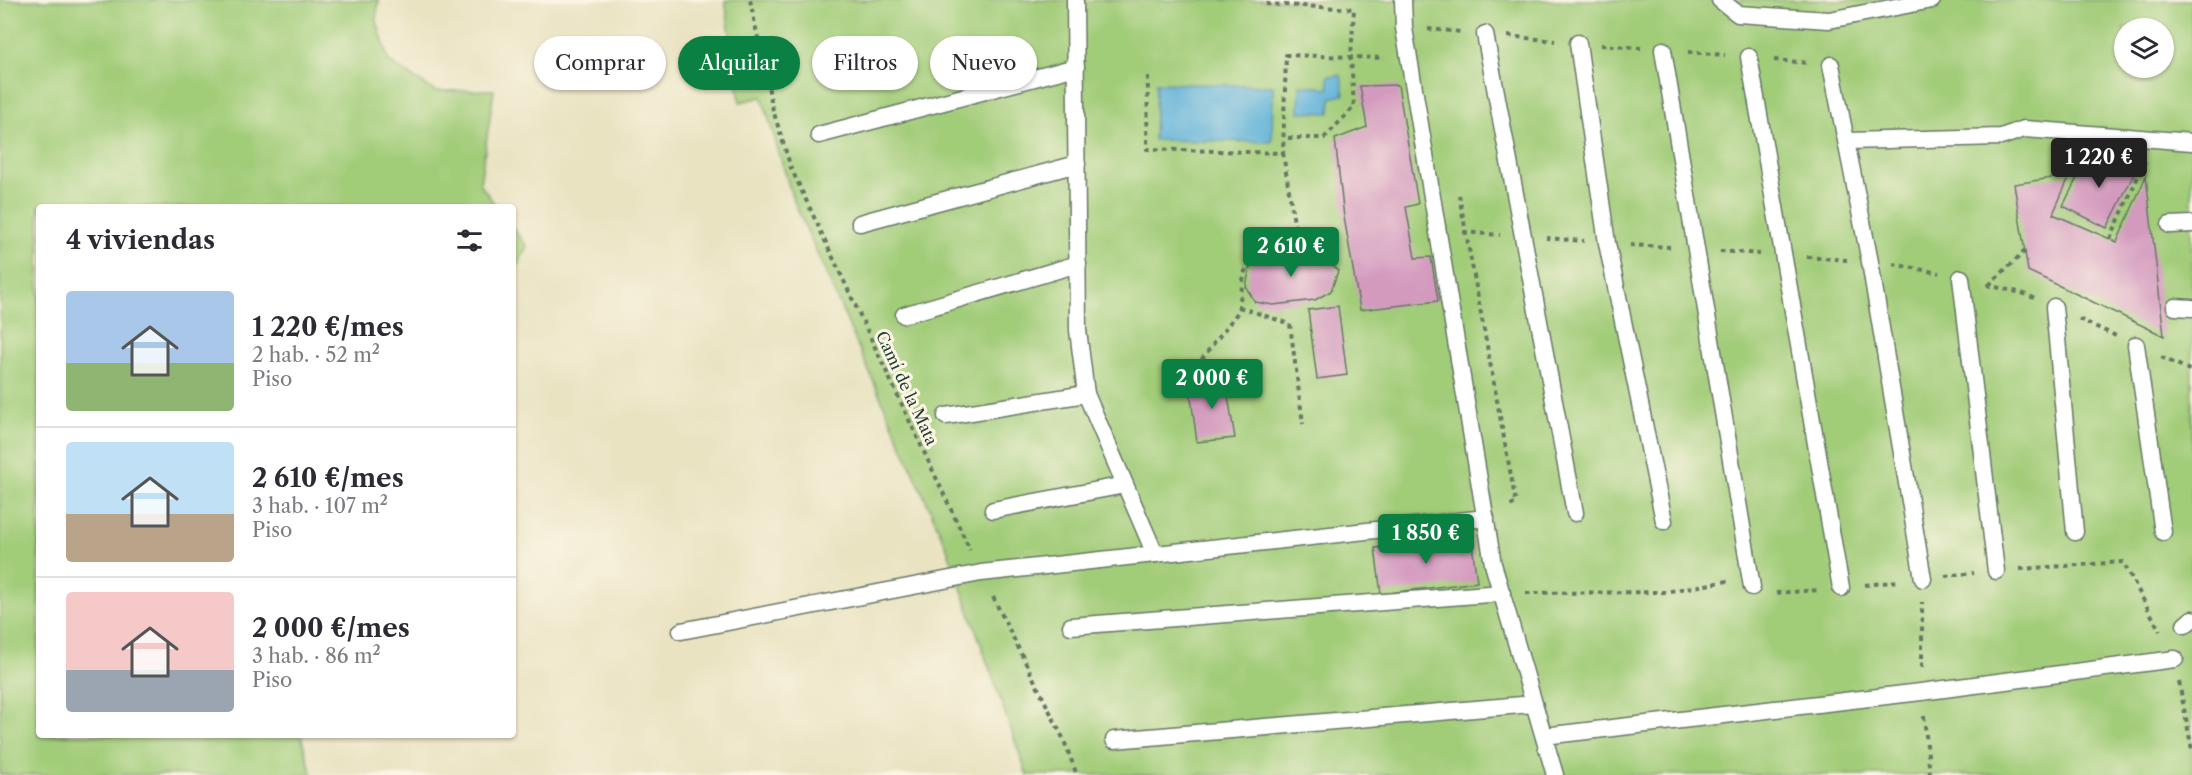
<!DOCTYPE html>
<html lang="es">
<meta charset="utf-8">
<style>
body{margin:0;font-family:"Libre Caslon Text",serif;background:#f2f2f3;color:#2b2b33;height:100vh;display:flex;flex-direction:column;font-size:22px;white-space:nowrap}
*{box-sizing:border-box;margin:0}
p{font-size:20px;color:#7c7c81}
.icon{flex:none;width:33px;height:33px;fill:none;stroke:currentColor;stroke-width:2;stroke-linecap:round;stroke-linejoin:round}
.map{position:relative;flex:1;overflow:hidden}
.details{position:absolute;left:36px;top:204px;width:480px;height:534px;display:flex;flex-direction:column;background:#fff;border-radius:6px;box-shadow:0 2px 4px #0004}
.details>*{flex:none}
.guide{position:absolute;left:534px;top:36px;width:570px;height:54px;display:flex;gap:12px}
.buttons{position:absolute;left:2114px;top:18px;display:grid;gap:12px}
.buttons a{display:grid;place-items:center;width:60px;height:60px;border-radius:50%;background:#fff;box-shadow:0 2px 4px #0004;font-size:30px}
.price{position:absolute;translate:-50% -51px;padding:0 14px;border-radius:6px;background:#0b8043;color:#fff;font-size:20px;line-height:39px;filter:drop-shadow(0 2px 3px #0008)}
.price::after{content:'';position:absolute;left:50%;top:36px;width:18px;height:14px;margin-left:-9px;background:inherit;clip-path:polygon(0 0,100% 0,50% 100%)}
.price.current{background:#222;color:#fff}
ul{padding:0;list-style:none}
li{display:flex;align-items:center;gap:18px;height:150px;padding:0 30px}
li+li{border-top:2px solid #e1e1e2}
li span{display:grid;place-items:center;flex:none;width:168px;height:120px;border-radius:6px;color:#555}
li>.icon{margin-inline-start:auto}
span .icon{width:72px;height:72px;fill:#fffc;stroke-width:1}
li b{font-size:26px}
h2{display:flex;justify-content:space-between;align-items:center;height:72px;padding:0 30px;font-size:26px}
.pill{padding:0 21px;border-radius:27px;background:#fff;box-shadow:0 2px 4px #0004;font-size:21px;line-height:54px}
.pill.current{background:#0b8043;color:#fff}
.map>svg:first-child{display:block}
.green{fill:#a1cc78;stroke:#608456;stroke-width:1.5;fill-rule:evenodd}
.water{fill:#5db1d9;stroke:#3e7786;stroke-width:1.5}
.building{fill:#d39abe}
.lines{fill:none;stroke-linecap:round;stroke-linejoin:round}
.lane-casing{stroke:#676;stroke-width:19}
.path{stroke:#676;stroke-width:4;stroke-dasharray:4.5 4.5;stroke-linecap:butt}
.lane{stroke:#fff;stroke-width:16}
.labels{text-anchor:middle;stroke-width:6;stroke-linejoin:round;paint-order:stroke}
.street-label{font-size:16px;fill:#1f3d34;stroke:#fcf5e5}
</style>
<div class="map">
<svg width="2192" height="775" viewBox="0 0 2192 775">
<rect width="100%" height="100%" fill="#fcf5e5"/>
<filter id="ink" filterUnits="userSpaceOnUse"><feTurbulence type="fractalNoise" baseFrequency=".0167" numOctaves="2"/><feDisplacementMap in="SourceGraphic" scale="12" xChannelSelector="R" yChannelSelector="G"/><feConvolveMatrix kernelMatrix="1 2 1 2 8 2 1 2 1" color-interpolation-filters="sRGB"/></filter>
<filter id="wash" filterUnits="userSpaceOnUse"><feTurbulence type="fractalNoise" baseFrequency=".008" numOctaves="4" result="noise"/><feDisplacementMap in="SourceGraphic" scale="24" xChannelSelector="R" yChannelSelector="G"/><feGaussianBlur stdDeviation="1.35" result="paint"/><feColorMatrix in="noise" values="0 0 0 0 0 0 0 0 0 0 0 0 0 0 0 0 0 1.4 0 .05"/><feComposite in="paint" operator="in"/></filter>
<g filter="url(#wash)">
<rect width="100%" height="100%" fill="#e9e3c2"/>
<g class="green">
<path d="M0 0H379L376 18 389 62 435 91 494 90 480 184 497 207H39V735H301L312 775H0Z"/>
<path d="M725 0H2192V775H1027L947 548 793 199 762 97 740 102ZM2124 28H2163V68H2124Z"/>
<path d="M513 228 527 246 519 264 513 266Z"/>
</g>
<g class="water">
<path d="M1341 75 1344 95 1331 98 1330 113 1299 112 1300 85 1329 88 1328 76Z"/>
<path d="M1156 83 1273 86 1272 142 1154 140Z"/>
</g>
<g id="blocks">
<g class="building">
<path d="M1398 85 1418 204 1406 207 1415 258 1431 257 1438 301 1360 310 1344 217 1335 139 1367 127 1360 86Z"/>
<path d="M2091 150 2135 172 2107 228 2063 206Z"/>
<path d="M2070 175 2053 214 2117 242 2146 176 2164 336 2028 271 2014 184Z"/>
<path d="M1300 250 1324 255 1338 271 1331 291 1315 300 1273 305 1255 302 1246 287 1250 266 1263 257Z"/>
<path d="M1338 306 1347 375 1317 379 1308 310Z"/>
<path d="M1225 378 1235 438 1197 442 1189 383Z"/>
<path d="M1471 537 1477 582 1381 594 1375 548Z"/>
</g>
</g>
</g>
<g filter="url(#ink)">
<use href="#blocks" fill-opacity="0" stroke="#676" stroke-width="1.5"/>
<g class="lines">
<g class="lane-casing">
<g id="lane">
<path d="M1075 0 1078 330 1086 394 1155 554"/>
<path d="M1403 0 1404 28 1493 564 1555 775"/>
<path d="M1720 0 1738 14 1829 20 1932 0"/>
<path d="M1485 34 1575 513"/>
<path d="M1578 43 1607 243 1664 521"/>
<path d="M1663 50 1752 587"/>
<path d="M1749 57 1841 588"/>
<path d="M1831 65 1870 262 1923 579"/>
<path d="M819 135 1076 67"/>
<path d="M1848 141 2001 137 2024 129 2192 142"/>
<path d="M860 223 1077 164"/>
<path d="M2170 225 2192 224"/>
<path d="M1961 278 1996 571"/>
<path d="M2054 307 2075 532"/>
<path d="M2175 307 2192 308"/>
<path d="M904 315 1078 264"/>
<path d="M2136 345 2163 532"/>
<path d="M946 416 1086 394"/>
<path d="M993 510 1125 485"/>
<path d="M2185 625 2192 619"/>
<path d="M1071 626 1502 593"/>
<path d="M681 631 981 573 1486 518"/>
<path d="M1544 736 1921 692 2175 659"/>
<path d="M1114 740 1534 704"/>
</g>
</g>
<g class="path">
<path d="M750 0 773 110 791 168 970 550"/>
<path d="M1266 4 1354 9 1351 57 1354 107 1324 138H1284"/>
<path d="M1428 29 1462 32"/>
<path d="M1508 36 1555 41"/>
<path d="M1601 45 1641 48"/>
<path d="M1688 52 1725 55"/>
<path d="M1774 60 1809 63"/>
<path d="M1148 76 1147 149 1283 153 1286 55 1384 58"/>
<path d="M1459 195 1516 503 1508 507"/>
<path d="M1463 232 1500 235"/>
<path d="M1546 238 1584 241"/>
<path d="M2110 239 2145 161"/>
<path d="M1630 245 1670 247"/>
<path d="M1720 251 1760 254"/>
<path d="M1807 257 1847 260"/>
<path d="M1893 264 1939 273"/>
<path d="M1987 285 2022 293 2034 298"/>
<path d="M1989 285 2025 251"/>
<path d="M1239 307 1290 324 1303 424"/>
<path d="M2079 319 2116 336"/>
<path d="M2161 357 2192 371"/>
<path d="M1174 395 1238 312 1244 274 1257 242 1296 236 1283 153"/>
<path d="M2020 569 2123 562 2160 631"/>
<path d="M1945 576 1974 573"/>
<path d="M1865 585 1899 581"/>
<path d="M1526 593 1665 592 1728 581"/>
<path d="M1776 593 1819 590"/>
<path d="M993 597 1063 738 1077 775"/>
<path d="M1922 667V602"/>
<path d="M2179 682 2192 750"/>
<path d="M1924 716 1930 775"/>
</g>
<use href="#lane" class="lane"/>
</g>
</g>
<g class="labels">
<g class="street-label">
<text transform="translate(907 388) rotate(65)" y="6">Camí de la Mata</text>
</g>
</g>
</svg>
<div class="buttons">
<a><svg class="icon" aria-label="layers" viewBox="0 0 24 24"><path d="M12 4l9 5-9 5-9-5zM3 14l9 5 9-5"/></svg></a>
</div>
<b class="price current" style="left:2099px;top:189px">1 220 €</b>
<b class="price" style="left:1291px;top:278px">2 610 €</b>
<b class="price" style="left:1212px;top:410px">2 000 €</b>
<b class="price" style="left:1426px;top:565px">1 850 €</b>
<div class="guide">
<a class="pill">Comprar</a>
<a class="pill current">Alquilar</a>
<a class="pill">Filtros</a>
<a class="pill">Nuevo</a>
</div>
<section class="details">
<h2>4 viviendas<svg class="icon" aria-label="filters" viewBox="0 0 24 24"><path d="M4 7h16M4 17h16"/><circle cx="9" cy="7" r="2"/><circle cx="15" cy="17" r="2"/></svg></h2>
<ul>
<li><span style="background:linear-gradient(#a9c7e8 60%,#8fb573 0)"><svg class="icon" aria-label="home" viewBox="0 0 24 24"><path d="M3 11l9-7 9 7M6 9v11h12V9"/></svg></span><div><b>1 220 €/mes</b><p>2 hab. · 52 m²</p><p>Piso</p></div></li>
<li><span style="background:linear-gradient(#bfe0f5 60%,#b9a48a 0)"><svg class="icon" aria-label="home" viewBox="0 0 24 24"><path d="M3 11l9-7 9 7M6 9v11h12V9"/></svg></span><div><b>2 610 €/mes</b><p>3 hab. · 107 m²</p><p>Piso</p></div></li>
<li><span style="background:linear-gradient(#f6c9c9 65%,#9aa5b1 0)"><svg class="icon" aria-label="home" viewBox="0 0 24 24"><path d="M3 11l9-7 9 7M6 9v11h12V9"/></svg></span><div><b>2 000 €/mes</b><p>3 hab. · 86 m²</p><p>Piso</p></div></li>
</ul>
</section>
</div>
